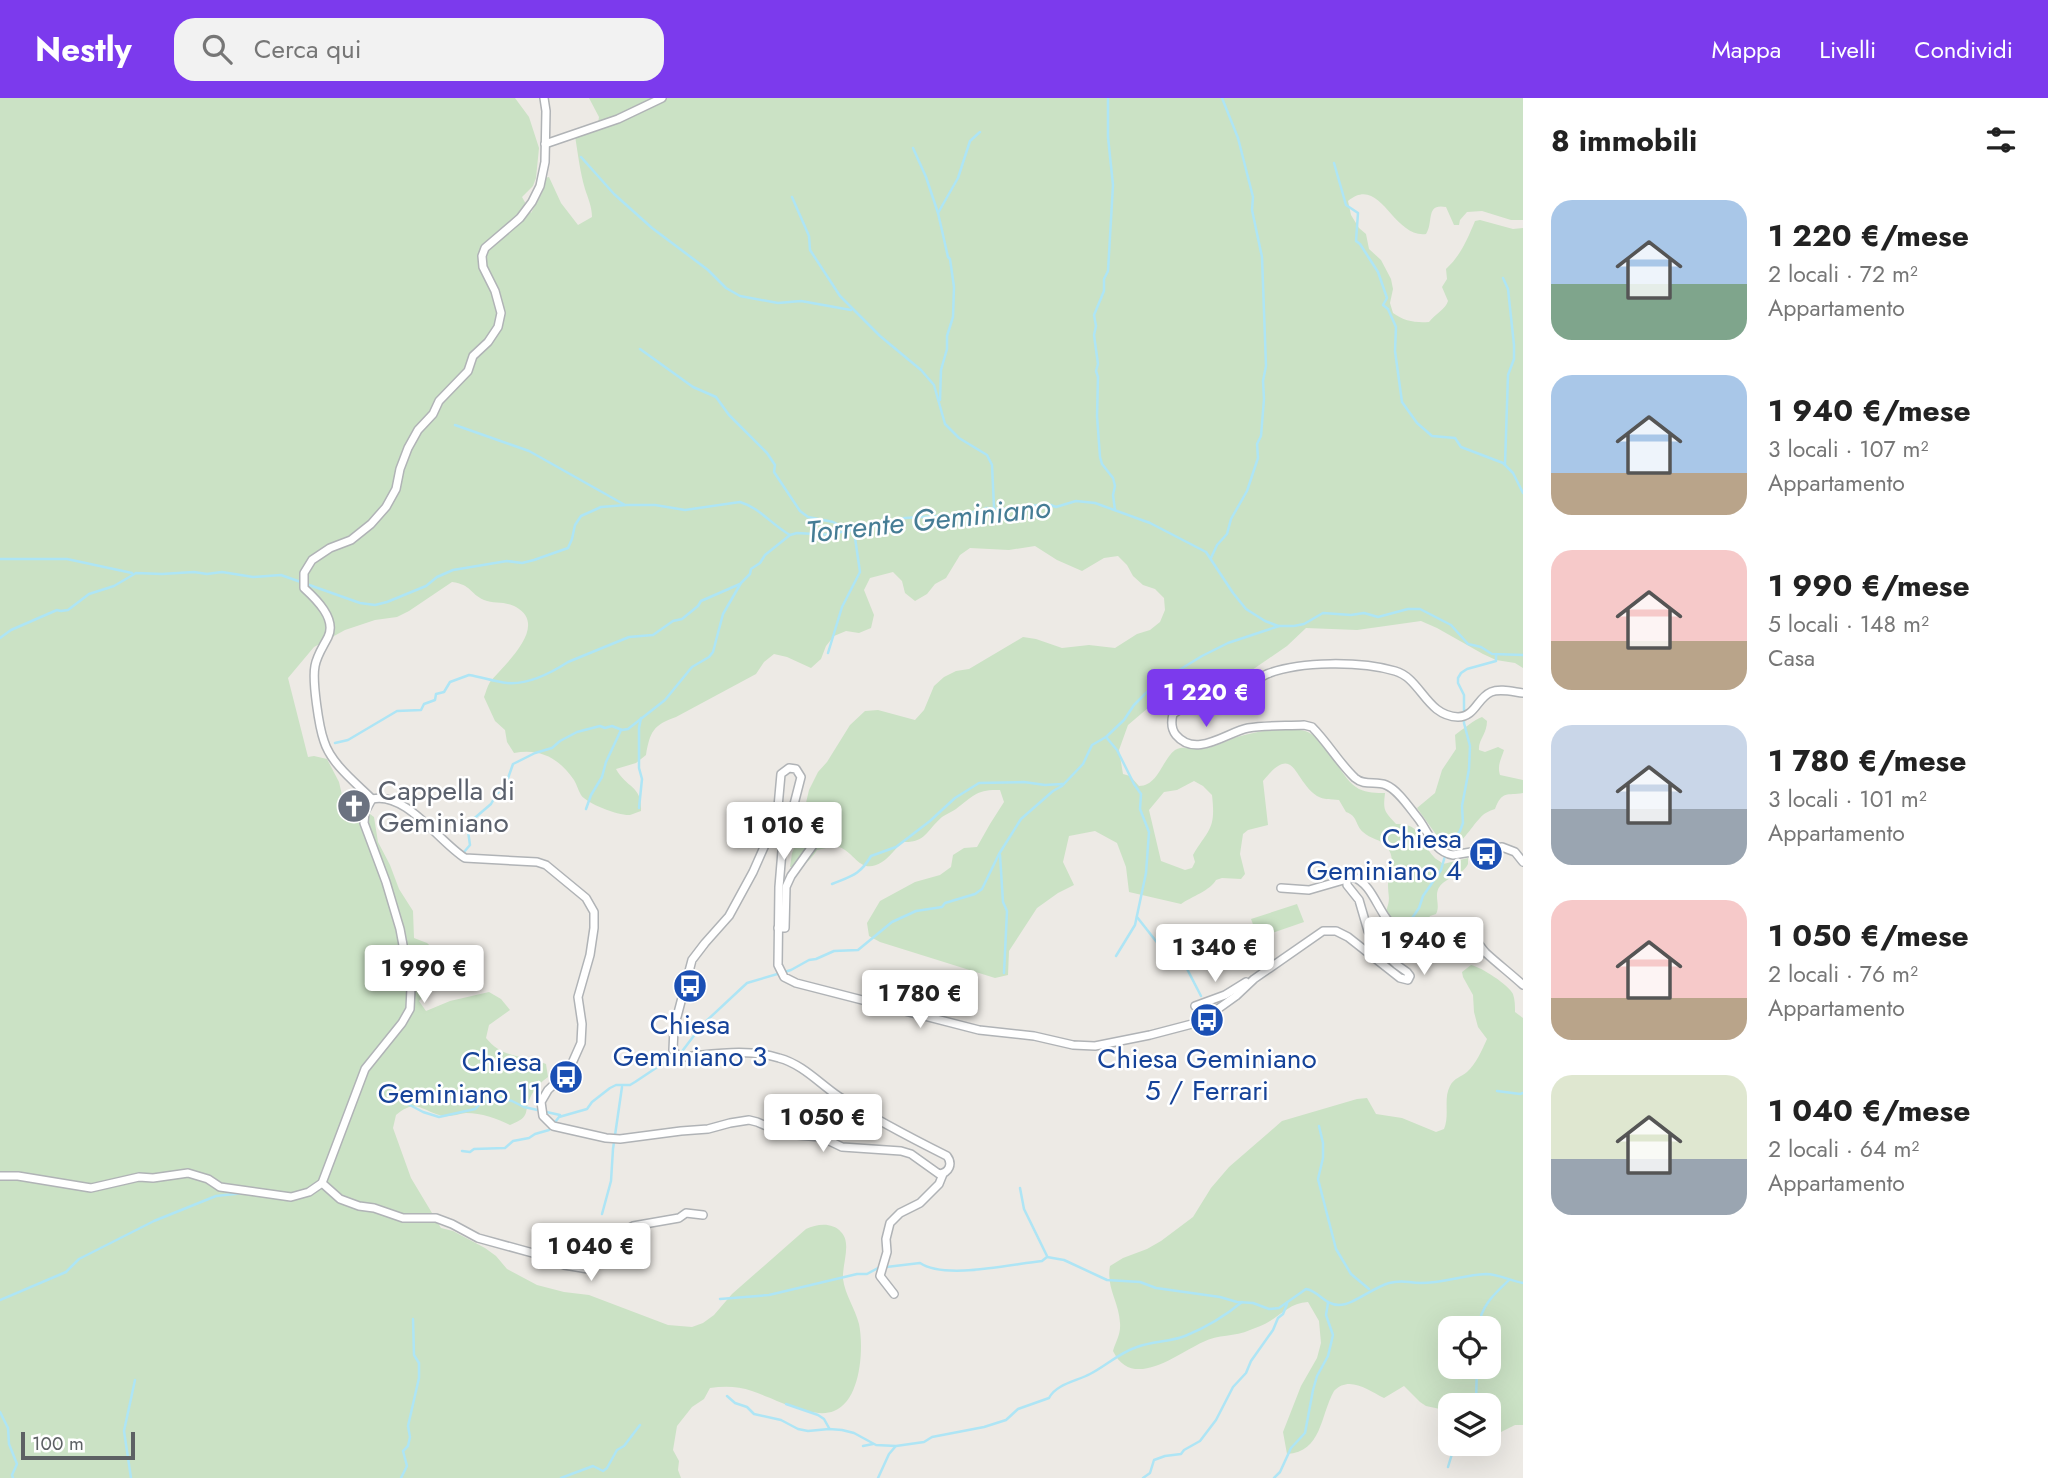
<!DOCTYPE html>
<html lang="it">
<meta charset="utf-8">
<style>
body{margin:0;font-family:Jost,sans-serif;background:#f2f2f2;color:#222;height:100vh;display:flex;flex-direction:column;font-size:26px;white-space:nowrap}
*{box-sizing:border-box;margin:0}
p{font-size:23px;color:#767676}
.icon{flex:none;width:38px;height:38px;fill:none;stroke:currentColor;stroke-width:2;stroke-linecap:round;stroke-linejoin:round}
.map{position:relative;flex:1;overflow:hidden}
.details{display:flex;flex-direction:column;background:#fff;width:525px}
.details>*{flex:none}
.buttons{position:absolute;left:1438px;top:1218px;display:grid;gap:14px}
.buttons a{display:grid;place-items:center;width:63px;height:63px;border-radius:14px;background:#fff;box-shadow:0 7px 28px #0002;font-size:35px}
.scale{position:absolute;left:21px;bottom:18px;width:114px;box-sizing:border-box;padding-left:7px;border:4px solid #5d6164;border-top:0;font-size:19px;line-height:24px;white-space:nowrap;color:#5d6164;-webkit-text-stroke:5px #fff;paint-order:stroke}
.price{position:absolute;translate:-50% -60px;padding:0 16px;border-radius:7px;background:#fff;color:#222;font-size:23px;line-height:46px;filter:drop-shadow(0 2px 4px #0008)}
.price::after{content:'';position:absolute;left:50%;top:42px;width:21px;height:16px;margin-left:-10px;background:inherit;clip-path:polygon(0 0,100% 0,50% 100%)}
.price.active{background:#7c3aed;color:#fff}
ul{padding:0;list-style:none}
li{display:flex;align-items:center;gap:21px;height:175px;padding:0 28px}
li span{display:grid;place-items:center;flex:none;width:196px;height:140px;border-radius:21px;color:#555}
li>.icon{margin-inline-start:auto}
span .icon{width:84px;height:84px;fill:#fffc;stroke-width:1}
li b{font-size:30px}
h2{display:flex;justify-content:space-between;align-items:center;height:84px;padding:0 28px;font-size:30px}
header{display:flex;align-items:center;gap:42px;box-sizing:border-box;height:98px;padding:0 35px;background:#7c3aed;color:#fff}
header strong{font-size:33px}
nav{display:flex;gap:38px;margin-inline-start:auto;font-size:24px}
.search{width:490px;height:63px;background:#f2f2f2;display:flex;align-items:center;gap:18px;box-sizing:border-box;padding:0 24px;border-radius:21px;color:#767676;font-size:26px}
main{display:flex;flex:1;min-height:0}
.map>svg:first-child{display:block}
.green{fill:#cbe2c5;fill-rule:evenodd}
.lines{fill:none;stroke-linecap:round;stroke-linejoin:round}
.stream{stroke:#aee5f5;stroke-width:2.5}
.minor-casing{stroke:#b0b3b6;stroke-width:10}
.minor{stroke:#fff;stroke-width:7}
.labels{text-anchor:middle;stroke-width:5;stroke-linejoin:round;paint-order:stroke}
.worship-label{font-size:28px;fill:#5b616d;stroke:#fff;text-anchor:start}
.transit-label{font-size:28px;fill:#164399;stroke:#fff;text-anchor:end}
.water-label{font-size:30px;font-style:italic;fill:#467d95;stroke:#fff}
</style>
<header>
<strong>Nestly</strong>
<div class="search"><svg class="icon" aria-label="search" viewBox="0 0 24 24"><circle cx="10" cy="10" r="6"/><path d="M15 15l6 6"/></svg>Cerca qui</div>
<nav><a>Mappa</a><a>Livelli</a><a>Condividi</a></nav>
</header>
<main>
<div class="map">
<svg width="1523" height="1380" viewBox="0 0 1523 1380">
<rect width="100%" height="100%" fill="#edeae5"/>
<g class="green">
<path d="M0 0H515L529 19 539 50 536 80 533 88 522 99 531 115 542 95 544 80 549 79 561 105 578 127 592 119C592 109 588 100 585 91 580 74 578 56 575 38L597 32 599 19 589 0H1523V122H1511L1482 113 1467 114 1460 122 1459 127H1454L1446 109C1425 105 1434 124 1426 136 1392 140 1381 76 1348 103L1351 117 1359 130 1366 136 1369 151 1381 162 1391 181 1393 191 1390 205 1393 215C1404 223 1415 225 1429 224 1435 216 1446 211 1448 203L1442 189 1447 181 1446 171C1461 157 1467 142 1475 123L1480 122 1513 131 1523 130V570L1515 565 1496 562 1483 556 1437 530 1421 523 1357 532 1306 530 1287 548 1223 592 1172 600 1148 610 1128 627 1119 652 1123 676 1130 678 1139 688C1158 688 1162 662 1175 652 1183 647 1193 652 1202 651 1213 650 1226 643 1237 639 1254 634 1282 629 1300 632 1328 635 1337 679 1359 691 1367 695 1377 695 1385 695 1383 713 1384 713 1396 726 1422 725 1420 744 1434 759 1434 760 1443 765 1443 766L1468 760V766C1462 778 1447 779 1440 788 1433 797 1441 807 1436 816L1430 818 1424 830C1407 836 1394 828 1386 813 1391 800 1388 799 1388 786 1388 773 1397 762 1387 749 1381 741 1370 741 1363 734 1355 727 1358 718 1346 714L1339 702C1331 701 1324 702 1317 698 1293 682 1295 643 1263 683L1268 727 1248 732 1243 736 1240 756 1245 776 1241 781 1222 780 1216 782C1211 792 1191 799 1181 806L1129 794 1126 769 1117 745 1095 733 1069 738 1063 764 1074 787 1058 795 1037 810 1009 853 1008 877 995 880 880 844 869 838 867 825 880 803 915 784 940 777 951 769 953 757 964 750 977 749 990 726 1004 704 1000 692C977 691 973 698 956 711 952 714 946 716 942 719 926 733 926 745 902 744 896 750 889 760 882 764 860 778 855 754 839 749 833 748 823 751 817 752 809 764 805 768 790 769L792 755 797 743 809 692 818 674 827 664 850 627 865 613 878 612 915 622 924 612 934 588 944 579 956 573 969 571 1023 539 1036 541 1062 550 1089 547 1115 550 1137 536 1150 532 1160 524 1165 512 1164 500 1155 491 1143 487 1133 478 1127 467 1118 458 1104 460 1082 473 1057 462 1035 448 1009 452 970 450 960 457 946 480 935 486 927 496 915 503 905 495 902 483 893 474 870 480 864 492 874 517 871 530 859 535 846 533 834 538 826 548 821 561 811 570 787 559 774 556 764 564 756 576 676 619C653 627 650 634 646 657L636 665 616 671C627 691 642 687 641 713 637 714 634 716 630 717 620 718 587 706 581 697 578 692 577 687 574 682 559 660 540 650 514 655L507 644 505 632 495 623 484 599C486 594 487 589 490 584 503 568 550 528 516 509 506 503 494 506 484 502 469 495 472 487 452 484L409 513 397 519 375 522 345 532 314 549 288 580 308 659 314 658 327 661 339 684 345 710 354 718 370 716 374 719 378 744 390 767 399 791 413 813 414 840 427 845 440 857C441 877 434 889 419 903L426 913 450 903 489 894 501 901 510 912 489 927 486 940C504 962 523 956 546 966L548 979C541 984 536 989 532 996 522 1014 533 1018 510 1027 496 1020 482 1015 466 1015 459 1016 450 1019 443 1018 422 1014 418 999 396 1017L393 1030 411 1080 441 1130 453 1133 485 1150 496 1158 507 1171 537 1187 564 1194 589 1197 668 1227 692 1229 703 1225 714 1217 732 1196 806 1131C817 1126 832 1124 841 1134 852 1145 842 1166 843 1181 845 1197 855 1210 859 1226 864 1250 861 1303 834 1313 813 1322 773 1300 752 1293 738 1288 724 1288 710 1290L704 1301 692 1309 677 1328 673 1352 679 1363 678 1372 681 1380H0ZM1194 683 1203 688 1212 697C1216 732 1209 730 1193 757L1195 764 1192 770 1185 772 1161 763 1149 712 1164 694 1177 692Z"/>
<path d="M1482 619 1487 623C1487 636 1478 642 1479 652L1485 654 1498 649 1504 652C1501 662 1497 667 1500 677L1523 682V695C1507 698 1502 692 1495 711 1489 713 1484 715 1480 720 1470 730 1461 750 1445 749L1417 710 1435 695 1442 672 1456 651 1455 637C1462 632 1475 621 1482 619Z"/>
<path d="M1297 806 1304 824 1258 840 1251 821Z"/>
<path d="M1471 867C1481 869 1509 887 1513 896 1515 902 1515 908 1515 914L1523 920V1327H1515L1489 1340V1307H1451V1336L1446 1316 1440 1311 1426 1308 1420 1304 1404 1288 1384 1300C1368 1292 1349 1277 1334 1293 1320 1318 1322 1354 1287 1356L1283 1334 1301 1288 1317 1260 1321 1245 1319 1223 1308 1204C1291 1205 1283 1215 1270 1223 1264 1227 1257 1229 1250 1232 1235 1239 1218 1236 1203 1244 1177 1256 1132 1293 1113 1253 1116 1243 1121 1236 1120 1225 1119 1204 1106 1190 1110 1168L1123 1160 1147 1151 1161 1143 1193 1119 1211 1090 1229 1069 1282 1023 1357 1001 1367 1000 1376 1016 1402 1020 1436 1034 1444 1031C1450 1017 1443 1001 1450 988 1454 980 1461 979 1467 974 1476 966 1482 952 1487 941L1478 929 1474 914 1473 897 1463 879 1462 874ZM1451 1230H1489V1269H1451Z"/>
</g>
<g class="lines">
<g class="stream">
<path d="M1108 0V39L1113 87 1108 173 1104 181V193L1094 217 1096 228 1094 237 1098 266 1096 273 1098 279 1097 318 1100 359 1102 366 1113 380 1115 388 1113 397 1115 412"/>
<path d="M913 50 926 79 938 115"/>
<path d="M581 59 614 96 652 130 708 172 726 190 740 198 778 205 801 203 851 212"/>
<path d="M1334 65 1346 107 1358 115 1356 143 1360 146 1378 174 1387 200 1383 207 1388 211 1396 229 1395 253 1402 304 1417 325 1432 338 1455 340 1461 349 1503 365 1513 375 1523 395"/>
<path d="M792 99 809 138 810 152 840 198 880 238 921 272 934 287 945 326 959 340 987 357 992 367 994 409"/>
<path d="M1503 180 1508 191 1514 247V261L1508 277 1505 366"/>
<path d="M640 251 693 289 716 299 729 317 767 355 775 367 774 374 800 413 808 419 833 424 845 430"/>
<path d="M940 302 941 272 947 251V238L953 219 954 189 950 161 948 159 938 115 958 80 970 43 980 34"/>
<path d="M455 327 529 353 625 407"/>
<path d="M1211 460 1217 447 1227 436 1231 421 1247 393 1258 360 1257 346 1261 338 1264 301 1263 283 1266 268 1262 159 1252 112 1253 99 1238 40 1222 0"/>
<path d="M0 461H67L132 475"/>
<path d="M0 540 11 532 57 512 61 513 68 512 89 496 114 488 136 475 162 476 194 474 207 476 222 474 253 479 281 477 360 505 375 507 387 504 426 488 437 479 453 472 507 463 522 465 534 462 568 450 572 441 575 427 581 418 601 409 626 407H655L685 412 740 404C760 410 772 427 790 437L797 435 833 437 846 432 859 433 905 420 969 416 977 412 983 413 986 410 1003 411 1048 406 1056 409 1076 403 1095 405 1150 425 1206 454 1233 495 1246 511 1265 523 1278 528H1294L1304 526 1323 515 1351 517 1364 515 1378 519 1408 511H1420L1451 527 1468 546 1481 549 1492 556 1523 557"/>
<path d="M828 555 842 509 860 474 854 433"/>
<path d="M1106 639 1117 652 1134 686 1141 696 1140 711 1149 734 1146 775 1135 827 1116 858"/>
<path d="M335 645 348 642 397 613 421 612 424 606 435 602 436 596 444 594 450 584 469 577C482 579 495 584 507 585 529 587 551 575 568 564L629 539 653 537 673 523 682 521 698 508 701 503 740 486"/>
<path d="M639 710 642 681 639 670V630L641 620"/>
<path d="M586 711 591 697 602 679 606 664 621 632"/>
<path d="M464 754 470 747 468 733 470 724 491 706 496 697 506 686 513 666 535 655 552 650 560 643 577 634 600 628 605 630 612 628 622 632 628 631 665 602 692 569 709 559 713 554 723 516 741 485 750 476 751 471 760 465 765 457 790 437"/>
<path d="M1000 757 1003 804 1007 813 1004 875"/>
<path d="M832 786C851 778 860 777 871 758L896 749 930 723 955 700 979 685 1024 684 1045 687 1063 686"/>
<path d="M1137 819 1170 861 1185 867 1201 898"/>
<path d="M1406 829 1419 810 1423 798 1441 772 1447 751 1460 733 1463 725 1462 708 1469 671 1470 648 1464 625V597L1458 585V580L1461 575 1467 571 1496 563V556"/>
<path d="M680 956 702 927 747 885 791 872 809 862 816 861 834 853 858 852 892 824 916 813 942 809 945 805 975 796 982 791 999 756 1021 721 1053 693 1062 688 1083 666 1092 647 1106 639 1124 622 1134 607 1153 588 1202 558 1228 545 1279 528"/>
<path d="M1497 993 1520 996 1523 995"/>
<path d="M406 1005 423 1014 439 1019 475 1011 481 1005 500 1000 512 1003 524 1009 560 1017"/>
<path d="M1319 1028 1323 1045V1060L1318 1081 1336 1151 1351 1176 1369 1191"/>
<path d="M462 1053 470 1054 474 1051 505 1050 513 1043 529 1040 535 1036 549 1032 559 1019 587 1011 592 1004 610 990 616 987H630L635 984 674 958"/>
<path d="M1020 1090 1024 1111 1047 1158"/>
<path d="M602 1116 611 1083 613 1051 622 989"/>
<path d="M720 1201 769 1197 857 1176H867L878 1170 920 1165C945 1182 1012 1166 1042 1163L1047 1159 1064 1162 1107 1182 1140 1184 1156 1190 1220 1199 1237 1204 1253 1205 1269 1211 1279 1210 1306 1191C1319 1193 1324 1207 1339 1207 1353 1207 1372 1190 1389 1185 1404 1181 1407 1185 1421 1185 1443 1185 1464 1177 1486 1176 1499 1176 1510 1183 1523 1185"/>
<path d="M0 1202 66 1174 79 1161 154 1123 216 1098 244 1095"/>
<path d="M1478 1230C1481 1208 1493 1197 1509 1182"/>
<path d="M727 1298 735 1305 747 1309 754 1316 781 1322 798 1331 808 1333 829 1331 842 1332 854 1335 876 1347 896 1348 924 1344 932 1339 984 1329 1006 1322 1018 1311 1049 1300C1056 1286 1077 1283 1090 1276 1107 1267 1119 1255 1137 1249 1153 1243 1170 1244 1185 1238 1205 1230 1225 1218 1242 1204"/>
<path d="M786 1306 818 1317 824 1321 829 1330"/>
<path d="M1474 1307 1476 1302 1477 1269"/>
<path d="M0 1314 8 1330 9 1346 17 1366 12 1377 13 1380"/>
<path d="M863 1348 873 1346"/>
<path d="M1448 1369 1455 1346"/>
<path d="M131 1380 124 1333 135 1282"/>
<path d="M401 1380 407 1368 403 1353 408 1348 410 1339 408 1328 419 1280V1265L414 1257 413 1221"/>
<path d="M561 1380 593 1368 603 1373 607 1370 617 1352 624 1348 640 1327"/>
<path d="M878 1380 889 1356 895 1349"/>
<path d="M1143 1380 1150 1375 1154 1362 1165 1358 1181 1356 1184 1352 1200 1343 1216 1322 1233 1289 1246 1275 1251 1263 1273 1232 1278 1220 1283 1216 1287 1206"/>
<path d="M1274 1380 1280 1374 1291 1350 1305 1335 1313 1292 1317 1278 1328 1258 1333 1237 1326 1217 1328 1205"/>
</g>
<g class="minor-casing">
<g id="minor">
<path d="M545 46 618 21 662 0"/>
<path d="M1523 595C1514 594 1500 590 1491 594 1477 600 1475 619 1458 619 1426 618 1421 580 1395 573 1360 563 1300 563 1267 576 1254 582 1244 593 1231 601 1216 610 1197 609 1179 612L1173 616C1171 624 1171 631 1176 637 1196 661 1227 634 1248 630 1266 627 1286 628 1304 627L1312 629C1328 645 1339 665 1355 680 1364 688 1376 683 1386 687 1398 692 1409 709 1417 719 1428 732 1433 754 1453 757L1502 749 1515 754 1523 764"/>
<path d="M372 701C406 693 439 744 465 760L537 764 546 767 586 800 594 814V830L590 857 578 899 582 926 581 945 569 972 548 992 541 1004 543 1018 553 1028 606 1040 620 1041 681 1033 708 1031 730 1025 749 1022 757 1024 785 1036 821 1039 842 1049 901 1053 911 1056 939 1076C949 1075 953 1066 947 1058 911 1040 873 1020 838 998 819 985 802 966 779 960 746 950 716 956 683 959L678 958 673 952 674 930 692 862 705 845 729 818 753 774 772 731 778 709 781 676 789 670 796 671 801 679 782 753 779 789 778 867 784 879 796 885 979 932 1034 938 1073 947 1095 948 1150 937 1192 926 1208 918 1236 898 1254 881 1323 833H1336L1348 839 1400 880 1408 882 1410 878 1407 874 1397 867 1381 852 1368 833 1359 802 1347 787V781L1353 779C1375 787 1378 819 1398 832 1417 845 1440 831 1462 834 1462 834 1471 838 1472 838 1477 842 1481 850 1486 855 1498 866 1511 876 1523 887"/>
<path d="M372 701C356 685 331 666 324 643 319 629 312 583 315 568 317 557 323 549 328 539 337 521 316 501 304 490V475L312 462 330 450 351 442 371 426 386 409 396 391 400 371 408 350 418 332 433 316 439 303 468 273 473 258 488 244 498 229 501 215 495 193 483 169 482 158 485 150 520 120 532 104 540 88 545 64 546 13 544 0"/>
<path d="M1281 790 1309 792 1347 781"/>
<path d="M778 830H785L786 789 791 778 821 736"/>
<path d="M1195 908 1225 897 1246 884"/>
<path d="M0 1078H18L91 1090 139 1079 153 1080 188 1075 208 1081 220 1089 291 1099 309 1094 322 1085 365 971 402 925 410 911 411 890 400 831 386 784 364 725 365 714 372 701"/>
<path d="M322 1085 340 1101 359 1108 374 1110 403 1120H436L452 1126 478 1140 540 1157 564 1167 588 1171H590L596 1149 600 1143 612 1140 633 1128 679 1120 686 1115 703 1117"/>
<path d="M894 1196 880 1178 887 1154 886 1141 890 1125 900 1115 920 1105 939 1086 943 1076"/>
</g>
</g>
<use href="#minor" class="minor"/>
</g>
<defs>
<g id="church-disc" transform="scale(1.75)"><circle r="9.5" fill="#6b7280" stroke="#fff"/><path d="M-1.2-6h2.4v3.5h3.3v2.4h-3.3V6h-2.4V-.1h-3.3v-2.4h3.3Z" fill="#fff"/></g>
<g id="bus-disc" transform="scale(1.75)"><circle r="9.5" fill="#1a4fb4" stroke="#fff"/><path d="M-5-6H5V4H4V6H2V4H-2V6H-4V4H-5ZM-3.5-4V0h7V-4ZM-3.5 1.2v1.5H-2V1.2ZM2 1.2v1.5H3.5V1.2Z" fill="#fff"/></g>
</defs>
<g fill-rule="evenodd">
<use href="#church-disc" x="354" y="708"/>
<use href="#bus-disc" x="1486" y="756"/>
<use href="#bus-disc" x="690" y="888"/>
<use href="#bus-disc" x="1207" y="922"/>
<use href="#bus-disc" x="566" y="979"/>
</g>
<g class="labels">
<g class="worship-label">
<text x="378" y="702">Cappella di<tspan x="378" dy="32">Geminiano</tspan></text>
</g>
<g class="transit-label">
<text x="1462" y="750">Chiesa<tspan x="1462" dy="32">Geminiano 4</tspan></text>
<text x="690" y="936" text-anchor="middle">Chiesa<tspan x="690" dy="32">Geminiano 3</tspan></text>
<text x="1207" y="970" text-anchor="middle">Chiesa Geminiano<tspan x="1207" dy="32">5 / Ferrari</tspan></text>
<text x="542" y="973">Chiesa<tspan x="542" dy="32">Geminiano 11</tspan></text>
</g>
<g class="water-label">
<text transform="translate(928 422) rotate(-6)" y="10">Torrente Geminiano</text>
</g>
</g>
</svg>
<div class="buttons">
<a><svg class="icon" aria-label="locate" viewBox="0 0 24 24"><circle cx="12" cy="12" r="6"/><path d="M12 2v4M12 18v4M2 12h4M18 12h4"/></svg></a>
<a><svg class="icon" aria-label="layers" viewBox="0 0 24 24"><path d="M12 4l9 5-9 5-9-5zM3 14l9 5 9-5"/></svg></a>
</div>
<div class="scale">100 m</div>
<b class="price active" style="left:1206px;top:631px">1 220 €</b>
<b class="price" style="left:784px;top:764px">1 010 €</b>
<b class="price" style="left:1424px;top:879px">1 940 €</b>
<b class="price" style="left:1215px;top:886px">1 340 €</b>
<b class="price" style="left:424px;top:907px">1 990 €</b>
<b class="price" style="left:920px;top:932px">1 780 €</b>
<b class="price" style="left:823px;top:1056px">1 050 €</b>
<b class="price" style="left:591px;top:1185px">1 040 €</b>
</div>
<section class="details">
<h2>8 immobili<svg class="icon" aria-label="filters" viewBox="0 0 24 24"><path d="M4 7h16M4 17h16"/><circle cx="9" cy="7" r="2"/><circle cx="15" cy="17" r="2"/></svg></h2>
<ul>
<li><span style="background:linear-gradient(#a9c7e8 60%,#7fa58c 0)"><svg class="icon" aria-label="home" viewBox="0 0 24 24"><path d="M3 11l9-7 9 7M6 9v11h12V9"/></svg></span><div><b>1 220 €/mese</b><p>2 locali · 72 m²</p><p>Appartamento</p></div></li>
<li><span style="background:linear-gradient(#a9c7e8 70%,#b9a48a 0)"><svg class="icon" aria-label="home" viewBox="0 0 24 24"><path d="M3 11l9-7 9 7M6 9v11h12V9"/></svg></span><div><b>1 940 €/mese</b><p>3 locali · 107 m²</p><p>Appartamento</p></div></li>
<li><span style="background:linear-gradient(#f6c9c9 65%,#b9a48a 0)"><svg class="icon" aria-label="home" viewBox="0 0 24 24"><path d="M3 11l9-7 9 7M6 9v11h12V9"/></svg></span><div><b>1 990 €/mese</b><p>5 locali · 148 m²</p><p>Casa</p></div></li>
<li><span style="background:linear-gradient(#c9d6e8 60%,#9aa5b1 0)"><svg class="icon" aria-label="home" viewBox="0 0 24 24"><path d="M3 11l9-7 9 7M6 9v11h12V9"/></svg></span><div><b>1 780 €/mese</b><p>3 locali · 101 m²</p><p>Appartamento</p></div></li>
<li><span style="background:linear-gradient(#f6c9c9 70%,#b9a48a 0)"><svg class="icon" aria-label="home" viewBox="0 0 24 24"><path d="M3 11l9-7 9 7M6 9v11h12V9"/></svg></span><div><b>1 050 €/mese</b><p>2 locali · 76 m²</p><p>Appartamento</p></div></li>
<li><span style="background:linear-gradient(#dfe7d0 60%,#9aa5b1 0)"><svg class="icon" aria-label="home" viewBox="0 0 24 24"><path d="M3 11l9-7 9 7M6 9v11h12V9"/></svg></span><div><b>1 040 €/mese</b><p>2 locali · 64 m²</p><p>Appartamento</p></div></li>
</ul>
</section>
</main>
